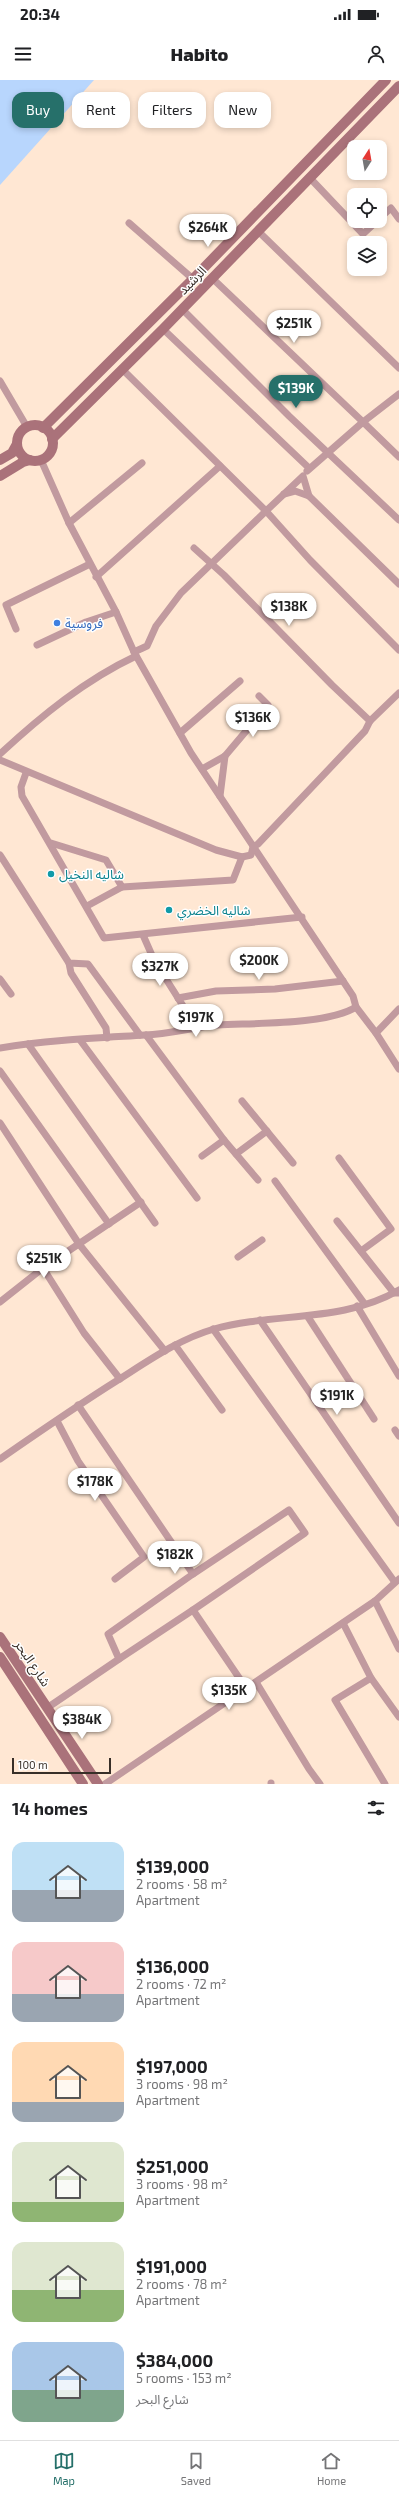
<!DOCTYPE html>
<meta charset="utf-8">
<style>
body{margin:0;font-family:"Exo 2","Noto Sans Arabic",sans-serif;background:#f2f2f2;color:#202124;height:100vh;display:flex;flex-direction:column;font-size:15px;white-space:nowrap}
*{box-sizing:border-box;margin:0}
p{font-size:13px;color:#757577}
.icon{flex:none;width:22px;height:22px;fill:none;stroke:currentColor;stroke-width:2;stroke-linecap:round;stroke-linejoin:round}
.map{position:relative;height:1704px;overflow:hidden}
.sheet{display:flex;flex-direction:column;background:#fff;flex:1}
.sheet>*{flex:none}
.banner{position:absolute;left:12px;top:12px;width:375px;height:36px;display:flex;gap:8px}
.needle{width:26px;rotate:11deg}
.fabs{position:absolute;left:347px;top:60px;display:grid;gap:8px}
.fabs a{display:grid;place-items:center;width:40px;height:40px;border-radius:8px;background:#fff;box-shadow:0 2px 6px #0003;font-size:20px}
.scale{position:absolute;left:12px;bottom:10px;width:99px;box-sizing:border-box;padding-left:4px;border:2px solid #382f28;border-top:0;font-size:11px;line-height:14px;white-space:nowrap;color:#382f28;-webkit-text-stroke:3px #fff;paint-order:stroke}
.price{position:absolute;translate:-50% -34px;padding:0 9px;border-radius:14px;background:#fff;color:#222;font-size:13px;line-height:26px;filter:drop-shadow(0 1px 2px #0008)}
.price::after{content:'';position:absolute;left:50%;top:24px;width:12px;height:9px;margin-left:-6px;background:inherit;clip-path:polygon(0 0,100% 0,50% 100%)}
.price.active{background:#26706a;color:#fff}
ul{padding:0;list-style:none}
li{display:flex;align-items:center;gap:12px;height:100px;padding:0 12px}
li span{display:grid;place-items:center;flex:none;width:112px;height:80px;border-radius:12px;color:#555}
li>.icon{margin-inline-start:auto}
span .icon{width:48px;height:48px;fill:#fffc;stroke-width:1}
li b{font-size:17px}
h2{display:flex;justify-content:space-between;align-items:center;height:48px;padding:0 12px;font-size:17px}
.chip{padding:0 14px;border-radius:12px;background:#fff;box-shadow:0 2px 6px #0003;font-size:14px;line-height:36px}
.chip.active{background:#26706a;color:#fff}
.status{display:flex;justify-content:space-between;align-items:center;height:28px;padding:0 20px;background:#fff;direction:ltr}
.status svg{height:11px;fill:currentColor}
header{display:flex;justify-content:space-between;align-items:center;height:52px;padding:0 12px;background:#fff;font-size:18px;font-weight:800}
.dock{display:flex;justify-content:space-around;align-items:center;height:56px;border-top:1px solid #e0e0e0;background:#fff;font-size:11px;color:#757577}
.dock a{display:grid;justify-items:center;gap:2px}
.dock .active{color:#26706a}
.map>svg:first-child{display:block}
.water{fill:#b8d6fd}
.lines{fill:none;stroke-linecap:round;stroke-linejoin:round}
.street{stroke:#c19a9f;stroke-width:7}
.secondary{stroke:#aa727a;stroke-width:10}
.shop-dot{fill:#3f7fe0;stroke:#fff;stroke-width:1.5}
.culture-dot{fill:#0f9aa8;stroke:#fff;stroke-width:1.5}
.labels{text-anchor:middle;stroke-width:3;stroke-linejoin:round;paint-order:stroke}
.street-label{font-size:13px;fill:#382f28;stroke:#fff}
.shop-label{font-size:13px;fill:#366cbe;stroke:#fff;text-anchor:start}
.culture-label{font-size:13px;fill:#0d838f;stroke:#fff;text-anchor:start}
</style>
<div class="status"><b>20:34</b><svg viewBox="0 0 49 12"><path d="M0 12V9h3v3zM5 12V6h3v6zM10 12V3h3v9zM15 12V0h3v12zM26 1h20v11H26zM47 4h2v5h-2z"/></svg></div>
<header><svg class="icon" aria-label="menu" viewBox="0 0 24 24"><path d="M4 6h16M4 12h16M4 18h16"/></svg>Habito<svg class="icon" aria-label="person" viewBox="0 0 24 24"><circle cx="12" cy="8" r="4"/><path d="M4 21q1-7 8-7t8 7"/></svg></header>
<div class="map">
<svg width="399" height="1704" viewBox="0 0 399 1704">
<rect width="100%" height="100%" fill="#ffe7d3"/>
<path class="water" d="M0 0H94L0 105Z"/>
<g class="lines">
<g class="street">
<path d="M309 97 363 154 377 141"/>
<path d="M380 138 391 128 399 139"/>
<path d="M129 143 193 199"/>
<path d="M259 152 399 288"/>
<path d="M212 198 363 342 399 314"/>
<path d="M182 229 289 336 399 440"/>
<path d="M163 249 309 388"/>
<path d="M122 289 266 431 303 396 309 416 399 504"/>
<path d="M0 301 27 347"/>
<path d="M41 380 69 443 116 532 134 572 191 673 353 916 356 927 376 953 399 989"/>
<path d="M307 391 363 342 399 377"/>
<path d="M284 414 295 411 309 416"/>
<path d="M69 443 142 383"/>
<path d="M194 468 224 495 332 605 370 641"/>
<path d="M96 497 220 386"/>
<path d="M16 549 6 525 90 484"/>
<path d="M37 565 86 542 116 532"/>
<path d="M134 572 147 566 156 546 181 513 266 431 310 480 399 570"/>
<path d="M180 653 240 601"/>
<path d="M0 674C41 636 85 600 136 576"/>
<path d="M0 680 216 770 242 777 251 775 253 767 258 764 365 651 370 641 399 613"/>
<path d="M202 689 225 676 268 625 259 616"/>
<path d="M26 693 21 707 22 716 104 858 302 837"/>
<path d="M220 716 225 676"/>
<path d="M51 763 106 780 122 807 233 800 242 777"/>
<path d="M0 775 69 883 88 884 140 955"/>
<path d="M87 826 122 807"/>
<path d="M143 855 154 880 197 948"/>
<path d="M69 883 71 893 106 948 107 958"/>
<path d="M0 899 11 914"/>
<path d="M178 918 216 911 275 909 343 901"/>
<path d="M376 953 399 929"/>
<path d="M146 955 224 1060 258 1100"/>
<path d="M80 960 197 1118"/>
<path d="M28 964 155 1143"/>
<path d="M0 968C48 960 97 958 145 955 170 954 194 947 218 945 253 943 328 945 356 927"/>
<path d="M0 991 109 1144"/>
<path d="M242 1021 293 1083"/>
<path d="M0 1043 79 1164 165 1271"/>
<path d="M236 1074 267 1051"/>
<path d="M202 1076 224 1060"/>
<path d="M339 1078 391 1149 361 1171"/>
<path d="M275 1101 364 1223"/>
<path d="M337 1141 394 1213H398"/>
<path d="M238 1177 262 1160"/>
<path d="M43 1188 84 1253 120 1299"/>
<path d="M0 1222 43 1188 141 1122"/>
<path d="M357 1226 399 1296"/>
<path d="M308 1237 374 1339"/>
<path d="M260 1240 399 1443"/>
<path d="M213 1249 394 1501"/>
<path d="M175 1265 222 1330"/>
<path d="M57 1341 78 1381 144 1477 115 1499"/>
<path d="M395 1350 399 1356"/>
<path d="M0 1379C39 1352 78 1325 118 1300 148 1281 179 1259 214 1249 274 1232 343 1243 399 1210"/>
<path d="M193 1494 289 1430 305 1453 193 1530"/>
<path d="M375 1521 399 1569"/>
<path d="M343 1543 371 1598 399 1637"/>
<path d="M119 1579 193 1530 246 1608"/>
<path d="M371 1598 335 1620 385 1704"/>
<path d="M256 1602 309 1689 320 1704"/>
<path d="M47 1628 119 1579 108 1554 193 1494 78 1325"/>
<path d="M105 1704 375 1521 399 1499"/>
<path d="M271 1704V1703"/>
</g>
<g class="secondary">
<circle cx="35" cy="363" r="18"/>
<path d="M43 348 193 199 386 0"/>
<path d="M52 359 163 249 399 6"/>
<path d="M0 380 12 373 17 364"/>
<path d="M0 396 23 382 30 380"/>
<path d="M0 1557 98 1704"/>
<path d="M0 1577 83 1704"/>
</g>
</g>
<circle class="shop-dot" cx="57" cy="543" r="4"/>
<g class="culture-dot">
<circle cx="51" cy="794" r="4"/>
<circle cx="169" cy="830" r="4"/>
</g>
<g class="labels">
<g class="street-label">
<text transform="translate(192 200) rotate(-46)" y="5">الرشيد</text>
<text transform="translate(33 1583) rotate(56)" y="5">شارع البحر</text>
</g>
<g class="shop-label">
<text x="65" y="548">فروسية</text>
</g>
<g class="culture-label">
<text x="59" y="799">شاليه النخيل</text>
<text x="177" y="835">شاليه الخضري</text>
</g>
</g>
</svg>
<div class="fabs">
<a><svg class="needle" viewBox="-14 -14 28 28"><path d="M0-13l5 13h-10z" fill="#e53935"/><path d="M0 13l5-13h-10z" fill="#757577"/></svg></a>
<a><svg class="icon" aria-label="locate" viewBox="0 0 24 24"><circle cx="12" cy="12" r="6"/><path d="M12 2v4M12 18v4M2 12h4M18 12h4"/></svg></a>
<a><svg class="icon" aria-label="layers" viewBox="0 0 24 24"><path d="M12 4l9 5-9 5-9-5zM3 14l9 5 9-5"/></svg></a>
</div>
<div class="scale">100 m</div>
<b class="price" style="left:208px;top:168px">$264K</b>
<b class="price" style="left:294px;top:264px">$251K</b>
<b class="price active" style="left:296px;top:329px">$139K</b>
<b class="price" style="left:289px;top:547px">$138K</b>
<b class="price" style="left:253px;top:658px">$136K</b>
<b class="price" style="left:259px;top:901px">$200K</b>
<b class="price" style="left:160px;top:907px">$327K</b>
<b class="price" style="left:196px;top:958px">$197K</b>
<b class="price" style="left:44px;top:1199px">$251K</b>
<b class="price" style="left:337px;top:1336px">$191K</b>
<b class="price" style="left:95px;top:1422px">$178K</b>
<b class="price" style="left:175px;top:1495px">$182K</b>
<b class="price" style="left:229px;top:1631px">$135K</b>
<b class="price" style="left:82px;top:1660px">$384K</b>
<div class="banner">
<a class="chip active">Buy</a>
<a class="chip">Rent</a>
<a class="chip">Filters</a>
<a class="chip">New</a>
</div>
</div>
<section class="sheet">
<h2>14 homes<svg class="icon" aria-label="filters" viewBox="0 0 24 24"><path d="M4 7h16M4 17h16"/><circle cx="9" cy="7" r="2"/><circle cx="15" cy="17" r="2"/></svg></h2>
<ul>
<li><span style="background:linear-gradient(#bfe0f5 60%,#9aa5b1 0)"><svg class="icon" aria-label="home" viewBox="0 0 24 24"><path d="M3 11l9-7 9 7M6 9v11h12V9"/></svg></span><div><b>$139,000</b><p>2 rooms · 58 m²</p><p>Apartment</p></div></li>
<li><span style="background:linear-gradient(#f6c9c9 65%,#9aa5b1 0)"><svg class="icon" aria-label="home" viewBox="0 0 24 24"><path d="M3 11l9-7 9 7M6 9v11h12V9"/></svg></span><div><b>$136,000</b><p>2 rooms · 72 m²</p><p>Apartment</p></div></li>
<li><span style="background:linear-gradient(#ffd9b3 75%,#9aa5b1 0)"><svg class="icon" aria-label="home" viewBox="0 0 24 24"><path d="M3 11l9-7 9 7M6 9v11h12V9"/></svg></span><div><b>$197,000</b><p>3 rooms · 98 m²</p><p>Apartment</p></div></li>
<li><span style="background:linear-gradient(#dfe7d0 75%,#8fb573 0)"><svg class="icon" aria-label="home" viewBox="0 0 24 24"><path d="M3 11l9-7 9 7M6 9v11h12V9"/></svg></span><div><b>$251,000</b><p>3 rooms · 98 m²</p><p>Apartment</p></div></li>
<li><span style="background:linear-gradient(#dfe7d0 60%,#8fb573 0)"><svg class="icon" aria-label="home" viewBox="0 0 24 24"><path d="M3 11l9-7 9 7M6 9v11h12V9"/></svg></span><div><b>$191,000</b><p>2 rooms · 78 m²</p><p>Apartment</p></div></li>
<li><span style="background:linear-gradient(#a9c7e8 60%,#7fa58c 0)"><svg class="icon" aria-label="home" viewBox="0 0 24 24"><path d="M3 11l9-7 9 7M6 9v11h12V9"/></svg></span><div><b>$384,000</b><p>5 rooms · 153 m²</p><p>شارع البحر</p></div></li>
</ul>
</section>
<nav class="dock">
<a class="active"><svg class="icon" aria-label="map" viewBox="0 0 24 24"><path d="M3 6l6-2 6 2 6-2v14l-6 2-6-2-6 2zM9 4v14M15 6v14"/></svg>Map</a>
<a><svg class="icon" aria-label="saved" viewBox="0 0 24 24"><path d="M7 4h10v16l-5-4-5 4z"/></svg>Saved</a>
<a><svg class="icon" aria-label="home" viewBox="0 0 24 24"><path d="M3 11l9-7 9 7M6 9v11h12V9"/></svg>Home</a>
</nav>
